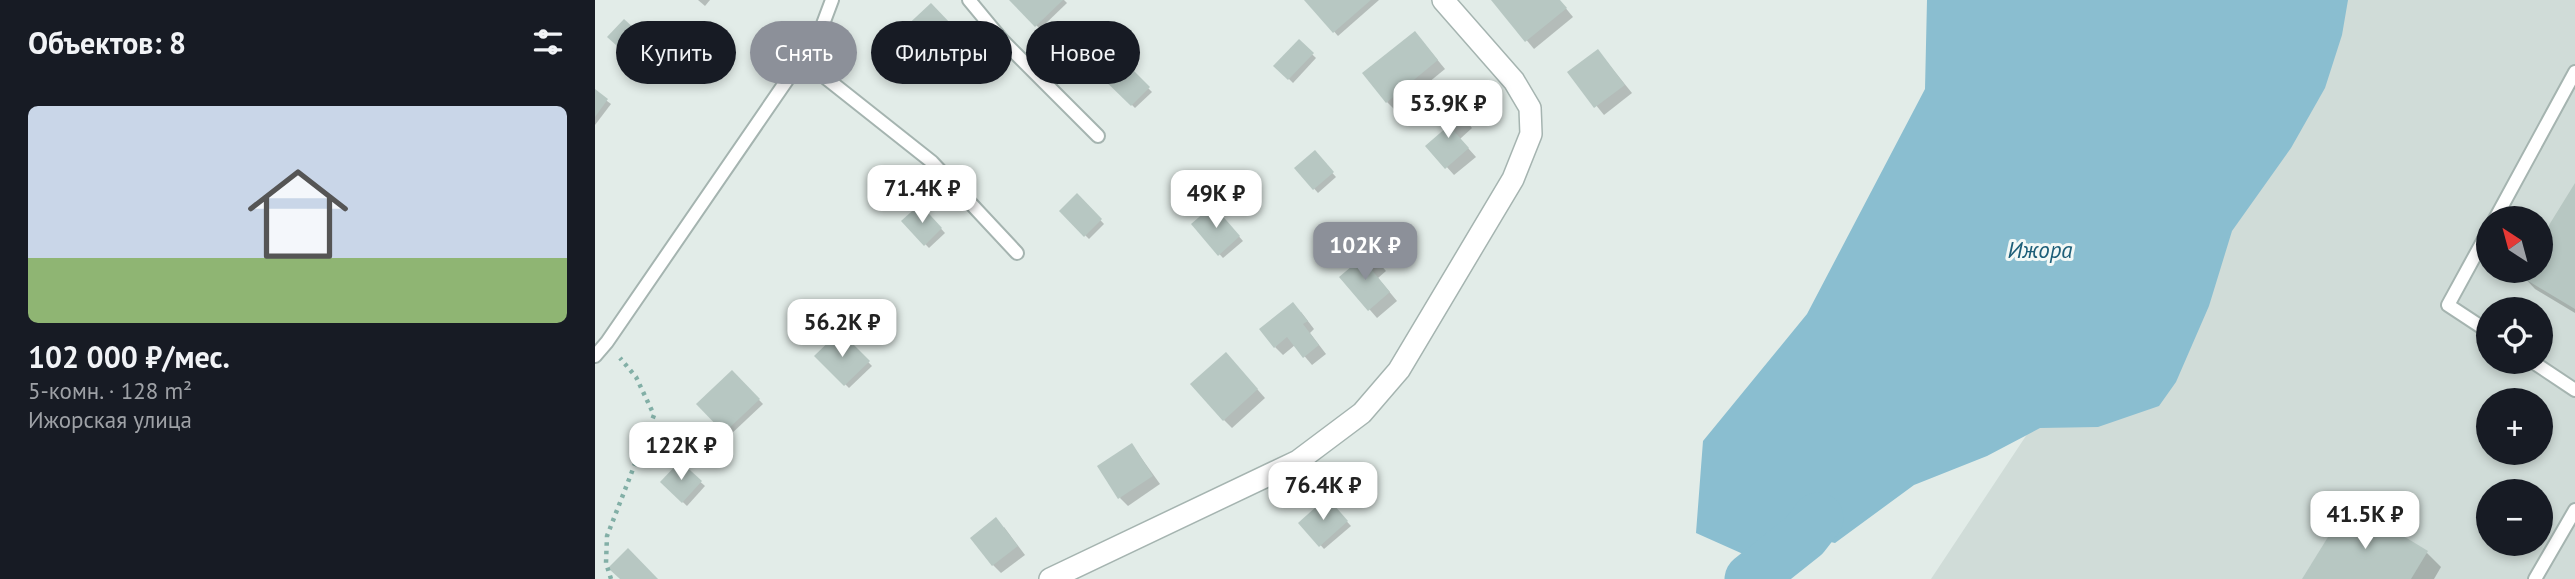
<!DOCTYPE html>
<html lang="ru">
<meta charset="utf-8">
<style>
body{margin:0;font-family:"PT Sans",sans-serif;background:#20242c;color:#f1f3f6;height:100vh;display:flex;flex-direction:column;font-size:26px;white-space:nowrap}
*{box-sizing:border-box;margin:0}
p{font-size:23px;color:#9ea1a6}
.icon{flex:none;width:38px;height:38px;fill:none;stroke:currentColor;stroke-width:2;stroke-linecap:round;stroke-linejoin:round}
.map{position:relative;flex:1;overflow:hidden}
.drawer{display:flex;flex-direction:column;background:#171b24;width:595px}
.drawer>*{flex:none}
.top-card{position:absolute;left:21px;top:21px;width:665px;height:63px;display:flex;gap:14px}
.needle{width:46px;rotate:324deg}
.controls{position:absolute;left:1881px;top:206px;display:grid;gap:14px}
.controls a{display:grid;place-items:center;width:77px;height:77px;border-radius:50%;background:#171b24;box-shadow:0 4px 10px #0003;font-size:35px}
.price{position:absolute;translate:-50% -60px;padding:0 16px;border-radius:14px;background:#fff;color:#222;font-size:23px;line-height:46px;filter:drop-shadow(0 2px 4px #0008)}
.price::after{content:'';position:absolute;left:50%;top:42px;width:21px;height:16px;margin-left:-10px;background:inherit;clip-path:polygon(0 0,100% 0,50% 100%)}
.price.selected{background:#8c9099;color:#fff}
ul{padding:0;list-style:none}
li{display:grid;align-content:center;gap:14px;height:371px;padding:0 28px}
li span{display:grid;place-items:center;height:217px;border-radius:10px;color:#555}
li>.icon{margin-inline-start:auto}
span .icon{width:126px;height:126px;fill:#fffc;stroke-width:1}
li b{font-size:30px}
h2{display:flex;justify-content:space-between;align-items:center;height:84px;padding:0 28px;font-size:30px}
.chip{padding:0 24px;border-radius:32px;background:#171b24;box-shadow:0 4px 10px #0003;font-size:24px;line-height:63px}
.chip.selected{background:#8c9099;color:#fff}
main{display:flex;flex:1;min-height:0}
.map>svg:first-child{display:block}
.built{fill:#d0dcd8;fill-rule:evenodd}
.water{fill:#8abed0}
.shadow{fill:#0003}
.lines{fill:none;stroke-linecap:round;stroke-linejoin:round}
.river{stroke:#8abed0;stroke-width:51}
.building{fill:#b7c7c2}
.service-casing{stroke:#a5b4b0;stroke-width:16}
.minor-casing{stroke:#a5b4b0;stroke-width:24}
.path{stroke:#82afa6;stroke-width:4.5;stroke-dasharray:3.5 5;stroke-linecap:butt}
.service{stroke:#fff;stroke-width:12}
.minor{stroke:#fff;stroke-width:21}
.labels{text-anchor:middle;stroke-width:6;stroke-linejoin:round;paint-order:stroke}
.water-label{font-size:23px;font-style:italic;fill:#1c5e78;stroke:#f2f8f6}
</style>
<main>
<section class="drawer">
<h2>Объектов: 8<svg class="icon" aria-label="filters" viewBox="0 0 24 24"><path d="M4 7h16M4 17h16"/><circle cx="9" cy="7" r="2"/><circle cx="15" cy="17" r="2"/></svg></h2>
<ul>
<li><span style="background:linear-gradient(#c9d6e8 70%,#8fb573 0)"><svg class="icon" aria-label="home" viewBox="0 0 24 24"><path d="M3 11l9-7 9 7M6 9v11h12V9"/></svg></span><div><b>102 000 ₽/мес.</b><p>5-комн. · 128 m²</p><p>Ижорская улица</p></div></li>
</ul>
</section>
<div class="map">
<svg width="1980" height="579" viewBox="0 0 1980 579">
<rect width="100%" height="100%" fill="#e2ece8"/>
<path class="built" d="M1720 0H1980V579H1336ZM1894 219H1946V271H1894ZM1894 310H1946V362H1894ZM1894 401H1946V453H1894ZM1894 492H1946V544H1894Z"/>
<path class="water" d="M1332 0H1753L1747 35 1730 88 1696 148 1637 231 1614 306 1581 382 1564 406 1503 427 1445 428 1392 456 1319 485 1240 543 1209 536 1175 566 1101 533 1108 441 1212 314 1330 89Z"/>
<g class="shadow">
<path d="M103 0H115L110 6Z"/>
<path d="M417 0H469L472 3 445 29Z"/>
<path d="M712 0H784L743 36Z"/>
<path d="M898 0H964L978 17 939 49Z"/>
<path d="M336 5 379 50 352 76 309 31Z"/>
<path d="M29 21 59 49 44 65 14 37Z"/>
<path d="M827 41 850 69 800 110 792 102Z"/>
<path d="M704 42 721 58 698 83 681 66Z"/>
<path d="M1003 51 1037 93 1009 115 974 72Z"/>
<path d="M519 54 557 92 540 108 502 70Z"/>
<path d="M0 92 16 104 0 125Z"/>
<path d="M867 116 877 128 865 139 881 157 859 175 833 146Z"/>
<path d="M719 153 741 177 723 193 701 168Z"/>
<path d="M1980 186V313L1940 289 1926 274 1946 271V241Z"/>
<path d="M482 195 509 224 494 239 466 211Z"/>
<path d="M325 206 350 233 334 248 308 221Z"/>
<path d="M618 207 648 241 628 258 598 225Z"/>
<path d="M783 262 791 271 783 278 802 301 782 318 747 278Z"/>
<path d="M706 312 719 329 715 333 731 354 717 365 700 345 688 355 680 347Z"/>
<path d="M245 333 277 366 254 388 222 356Z"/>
<path d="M639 363 670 398 637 428 629 420Z"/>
<path d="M137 372 168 404 134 436 104 404Z"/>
<path d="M537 445 565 484 533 506 525 498Z"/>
<path d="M85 464 110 486 92 506 67 482Z"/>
<path d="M732 500 756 526 729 549 706 523Z"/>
<path d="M409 527 430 555 406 573 398 565Z"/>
<path d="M1832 553 1846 567 1839 579H1709Z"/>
</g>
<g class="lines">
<path class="river" d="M1155 579 1209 536 1223 518"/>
</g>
<g class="building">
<path d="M414 0H468L440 27Z"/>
<path d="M709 0H776L738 33Z"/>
<path d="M896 0H965L972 8 930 42Z"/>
<path d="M336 3 377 46 347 74 306 31Z"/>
<path d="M29 19 56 44 40 62 12 37Z"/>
<path d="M820 31 843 60 791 103 767 73Z"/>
<path d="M704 39 719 53 693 80 678 66Z"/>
<path d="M1003 49 1030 85 999 108 972 72Z"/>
<path d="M519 51 555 87 536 106 499 70Z"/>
<path d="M0 89 13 99 0 117Z"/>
<path d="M859 106 871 119 858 130 874 148 850 169 830 146 852 127 844 119Z"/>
<path d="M720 150 739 172 718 190 699 168Z"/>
<path d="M1980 183V309L1923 275 1925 271H1946V238Z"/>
<path d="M482 193 507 219 489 237 464 211Z"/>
<path d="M325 204 347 228 329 246 306 221Z"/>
<path d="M618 205 645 236 623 256 596 224Z"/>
<path d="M775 251 785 262 776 269 795 292 773 311 744 277Z"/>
<path d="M698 302 713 321 708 324 724 345 708 358 692 337 679 348 664 329Z"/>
<path d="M245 331 275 361 249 386 219 356Z"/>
<path d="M631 352 663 389 628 421 595 384Z"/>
<path d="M137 370 165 399 129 433 101 404Z"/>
<path d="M537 443 558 476 523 499 502 466Z"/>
<path d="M85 461 107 481 87 503 65 482Z"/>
<path d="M732 497 753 521 724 547 703 523Z"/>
<path d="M1754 503 1833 551 1816 579H1707Z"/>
<path d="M401 517 423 546 397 566 375 538Z"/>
<path d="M33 548 63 579H25L13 568Z"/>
</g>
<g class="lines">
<g class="service-casing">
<g id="service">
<path d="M374 0 408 41 503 136"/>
<path d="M207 59 337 162 422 253"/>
<path d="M1900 219 1980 72"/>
<path d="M1894 230 1853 305 1894 332"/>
<path d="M0 356 12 342 225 32 237 0"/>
<path d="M1938 362 1980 390"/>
<path d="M1940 579 1980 510"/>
</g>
</g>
<g class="minor-casing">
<path id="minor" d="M455 579 703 461 767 413 804 370 918 179 936 134 935 108 919 81 848 0"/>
</g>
<path class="path" d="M16 579 11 563 12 536 59 415 41 377 25 358"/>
<use href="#service" class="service"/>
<use href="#minor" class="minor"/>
</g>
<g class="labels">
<g class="water-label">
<text x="1445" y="258">Ижора</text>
</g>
</g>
</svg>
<div class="controls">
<a><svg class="needle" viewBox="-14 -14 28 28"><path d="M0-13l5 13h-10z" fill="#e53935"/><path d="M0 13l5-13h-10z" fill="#9ea1a6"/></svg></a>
<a><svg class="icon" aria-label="locate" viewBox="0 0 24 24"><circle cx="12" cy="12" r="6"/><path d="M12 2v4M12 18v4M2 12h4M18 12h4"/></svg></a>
<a>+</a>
<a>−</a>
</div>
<b class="price" style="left:853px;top:140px">53.9K ₽</b>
<b class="price" style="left:327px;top:225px">71.4K ₽</b>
<b class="price" style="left:621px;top:230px">49K ₽</b>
<b class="price selected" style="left:770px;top:282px">102K ₽</b>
<b class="price" style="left:247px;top:359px">56.2K ₽</b>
<b class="price" style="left:86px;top:482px">122K ₽</b>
<b class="price" style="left:728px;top:522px">76.4K ₽</b>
<b class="price" style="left:1770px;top:551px">41.5K ₽</b>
<div class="top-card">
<a class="chip">Купить</a>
<a class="chip selected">Снять</a>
<a class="chip">Фильтры</a>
<a class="chip">Новое</a>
</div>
</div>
</main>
